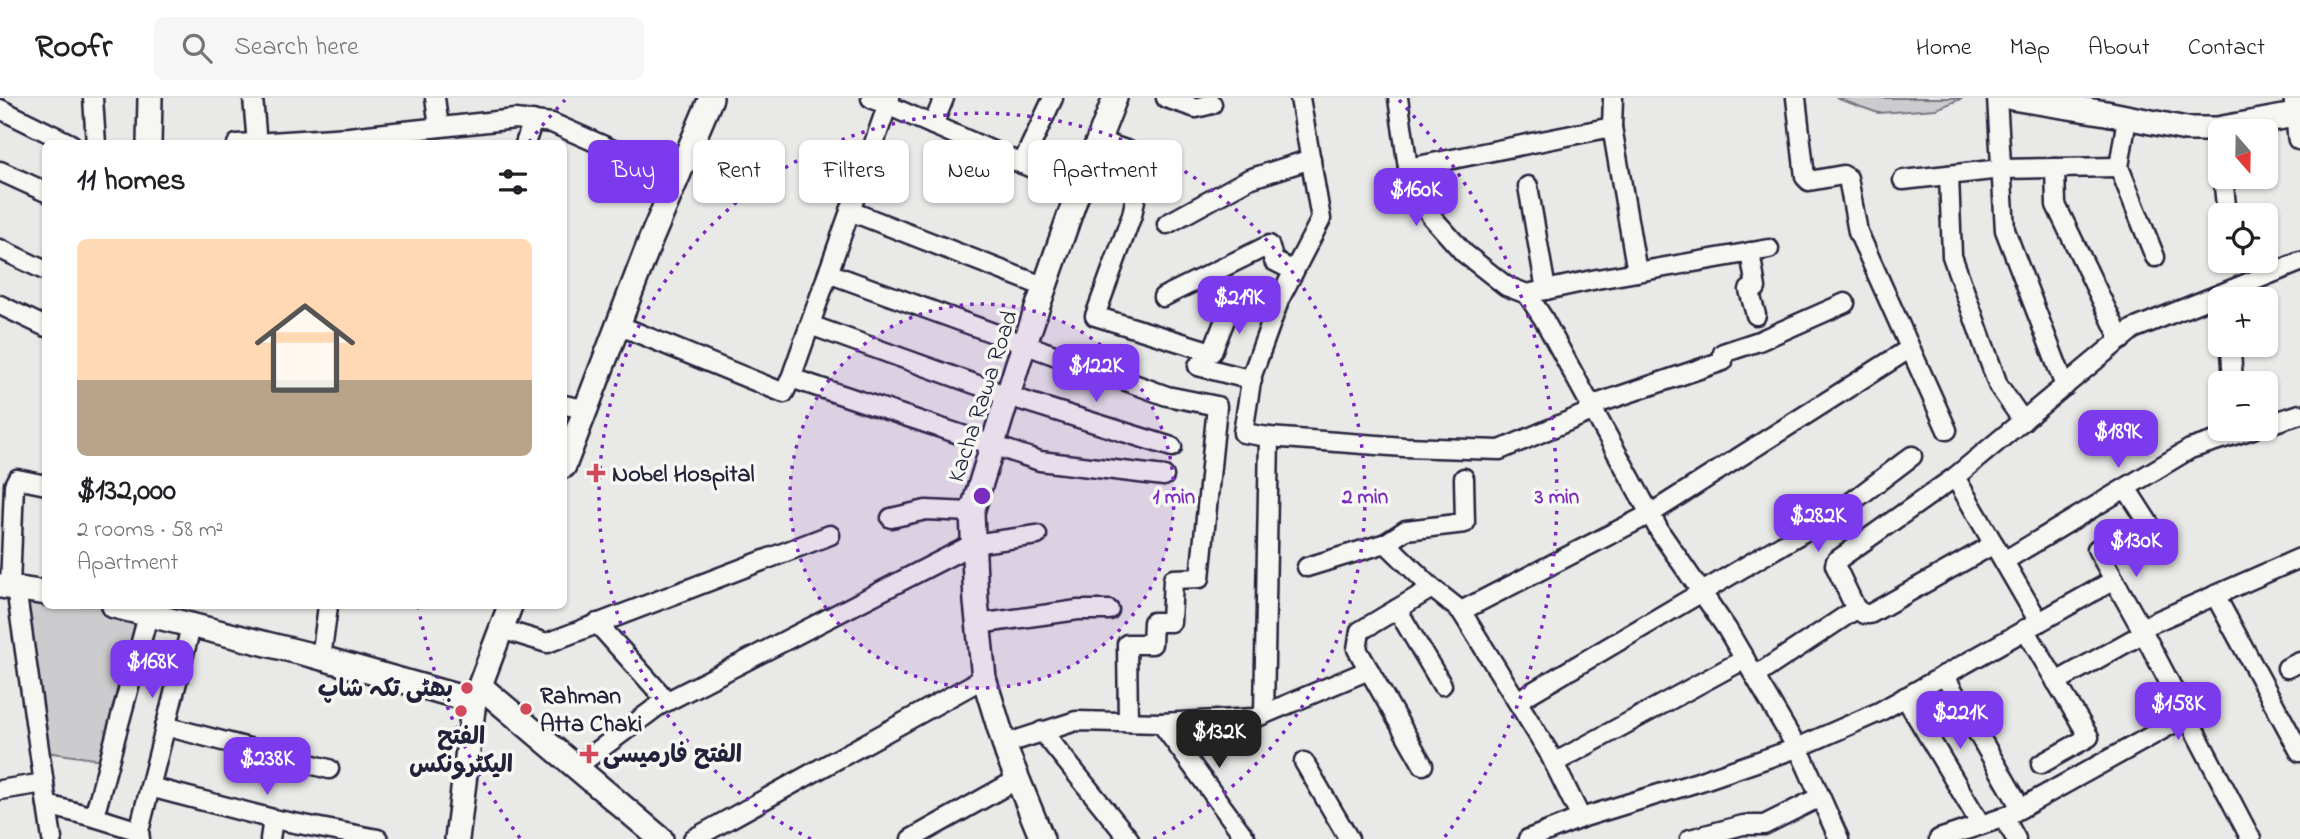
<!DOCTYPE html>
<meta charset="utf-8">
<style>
body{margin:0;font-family:"Indie Flower","Playpen Sans Arabic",sans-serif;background:#f6f6f6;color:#202124;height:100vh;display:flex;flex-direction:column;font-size:26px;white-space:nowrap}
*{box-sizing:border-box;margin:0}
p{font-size:23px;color:#757577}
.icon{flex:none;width:38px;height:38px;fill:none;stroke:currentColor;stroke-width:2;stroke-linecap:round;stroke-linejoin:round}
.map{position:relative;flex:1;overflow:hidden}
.details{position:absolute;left:42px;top:42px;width:525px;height:469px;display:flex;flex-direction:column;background:#fff;border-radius:10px;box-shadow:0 2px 5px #0004}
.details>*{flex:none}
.banner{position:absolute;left:588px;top:42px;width:665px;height:63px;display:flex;gap:14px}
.needle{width:46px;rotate:160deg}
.tools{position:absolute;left:2208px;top:21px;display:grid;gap:14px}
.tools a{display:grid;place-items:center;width:70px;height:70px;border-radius:10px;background:#fff;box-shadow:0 2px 5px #0004;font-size:35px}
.price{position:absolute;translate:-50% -60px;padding:0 16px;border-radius:14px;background:#7c3aed;color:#fff;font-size:23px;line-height:46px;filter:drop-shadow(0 2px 4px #0008)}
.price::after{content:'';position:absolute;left:50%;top:42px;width:21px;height:16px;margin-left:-10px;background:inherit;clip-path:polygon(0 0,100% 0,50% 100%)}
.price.on{background:#222;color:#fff}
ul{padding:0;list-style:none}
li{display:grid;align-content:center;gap:14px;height:371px;padding:0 35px}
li+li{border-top:2px solid #e0e0e0}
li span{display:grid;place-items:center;height:217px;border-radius:10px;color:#555}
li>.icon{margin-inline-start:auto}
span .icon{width:126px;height:126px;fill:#fffc;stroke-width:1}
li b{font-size:30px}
h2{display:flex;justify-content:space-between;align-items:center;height:84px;padding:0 35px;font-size:30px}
.tag{padding:0 24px;border-radius:10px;background:#fff;box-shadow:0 2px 5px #0004;font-size:24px;line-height:63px}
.tag.on{background:#7c3aed;color:#fff}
header{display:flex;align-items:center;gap:42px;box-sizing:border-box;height:98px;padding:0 35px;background:#fff;border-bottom:2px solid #e0e0e0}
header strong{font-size:33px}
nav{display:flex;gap:38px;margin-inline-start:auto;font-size:24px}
.search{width:490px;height:63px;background:#f6f6f6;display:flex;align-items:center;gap:18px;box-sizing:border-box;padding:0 24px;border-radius:10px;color:#757577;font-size:26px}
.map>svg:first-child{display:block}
.green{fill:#ccccce;stroke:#777784;stroke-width:2}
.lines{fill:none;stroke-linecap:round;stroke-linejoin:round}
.minor-casing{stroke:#22223b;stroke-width:23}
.tertiary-casing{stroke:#22223b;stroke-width:28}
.minor{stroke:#f6f6f2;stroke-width:18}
.tertiary{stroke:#f6f6f2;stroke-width:23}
.ring{fill:none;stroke:#7b2cbf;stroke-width:3.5;stroke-dasharray:3.5 7}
.poi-dot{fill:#d1495b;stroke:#f6f6f2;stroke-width:2.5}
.labels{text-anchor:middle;stroke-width:7;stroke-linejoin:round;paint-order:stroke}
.street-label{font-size:24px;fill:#22223b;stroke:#f6f6f2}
.poi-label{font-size:24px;font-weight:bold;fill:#22223b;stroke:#f6f6f2;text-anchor:start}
.centre{fill:#7b2cbf;stroke:#f6f6f2;stroke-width:3.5}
.ring-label{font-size:21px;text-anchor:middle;font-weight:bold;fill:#7b2cbf;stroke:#f6f6f2;stroke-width:7;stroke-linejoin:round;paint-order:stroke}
</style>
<header>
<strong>Roofr</strong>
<div class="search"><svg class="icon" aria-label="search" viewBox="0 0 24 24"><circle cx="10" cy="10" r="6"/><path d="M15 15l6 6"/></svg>Search here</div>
<nav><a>Home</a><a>Map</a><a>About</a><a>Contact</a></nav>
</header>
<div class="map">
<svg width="2300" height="741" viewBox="0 0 2300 741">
<rect width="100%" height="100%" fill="#e9e9e7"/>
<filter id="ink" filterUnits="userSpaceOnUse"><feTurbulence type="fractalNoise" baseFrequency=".0143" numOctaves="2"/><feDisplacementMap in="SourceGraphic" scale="14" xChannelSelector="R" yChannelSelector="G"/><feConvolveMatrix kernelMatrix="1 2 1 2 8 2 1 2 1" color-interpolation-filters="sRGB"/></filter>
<g filter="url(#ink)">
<g class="green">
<path d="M1836 0H1963L1936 11 1878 15Z"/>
<path d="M16 490 45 496 46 508H111L149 514 108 663 39 653Z"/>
</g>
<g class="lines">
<g class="minor-casing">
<g id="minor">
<path d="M93 0 96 46"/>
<path d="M253 0 257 46"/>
<path d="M435 0 439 29"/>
<path d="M871 0 1080 91"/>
<path d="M1166 0 1196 10 1212 6"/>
<path d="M1300 0 1321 121 1280 200 1252 277 1243 335 1269 339 1404 349 1500 352 1592 313"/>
<path d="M1398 0 1408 70 1431 118 1464 155 1506 188 1527 196 1597 181 1769 151"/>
<path d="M1613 0 1612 29 1637 174"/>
<path d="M1796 0 1805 79 1809 83 1843 77 1848 80 1858 134 1947 332"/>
<path d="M1997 0 2005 132 2065 288"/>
<path d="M0 11 71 46"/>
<path d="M2127 20 2119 69 2155 159"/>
<path d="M933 27 944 0"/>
<path d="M2217 31 2221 63"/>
<path d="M1099 43 1144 58 1132 117 1095 218 1212 254 1231 207"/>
<path d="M237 46 349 39 515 21 552 25 677 80"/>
<path d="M525 46 533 22"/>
<path d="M1022 66 1053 0"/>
<path d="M1408 70 1612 29"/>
<path d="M2055 70 2056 107 2121 242"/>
<path d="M0 73 46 94"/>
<path d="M1949 77 1952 158 1998 287 2023 323"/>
<path d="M2223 79 2227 117"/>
<path d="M1903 82 2001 71 2119 69"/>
<path d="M1528 88 1546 192"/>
<path d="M850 113 1045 189"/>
<path d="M1167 126 1249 81 1311 61"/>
<path d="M0 151 46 173"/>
<path d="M1750 154 1756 190 1749 192 1756 217"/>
<path d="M828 175 1167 298 1217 308 1200 480 1173 481 1171 524H1153L1152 546H1127L1128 624"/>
<path d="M1527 196 1543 220 1660 434 1727 531 1803 660 1839 741"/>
<path d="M1163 199 1269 147 1274 163 1294 173"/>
<path d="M0 207 46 229"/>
<path d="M618 227 784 295 791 280 1040 363 1164 378"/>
<path d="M810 227 1008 298 1172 349"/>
<path d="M2231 252 2233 285"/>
<path d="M1198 268 1252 282"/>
<path d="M791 280 890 0"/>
<path d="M564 307 586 311"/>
<path d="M1590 308 1723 263V255L1759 243 1845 205"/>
<path d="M2266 327 2300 316"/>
<path d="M2126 390 2166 452"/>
<path d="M891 420 926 412 972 414"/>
<path d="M1386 445 1406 432 1465 425 1464 380"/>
<path d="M2097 451 2141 530 2251 741"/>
<path d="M2004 463 2190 351 2253 331"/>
<path d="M1307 469 1386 445 1432 490 1461 513 1548 653 1581 720"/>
<path d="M10 489 14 387 17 381 46 387"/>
<path d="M16 490 47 707"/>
<path d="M2215 497 2300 654"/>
<path d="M1397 511 1442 587"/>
<path d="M1856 511 1864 516H1870L1994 446"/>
<path d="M1461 513 1650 416 1909 251"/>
<path d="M2039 524 1955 379 2133 231 2300 164"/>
<path d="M597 525 667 603"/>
<path d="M978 526 1078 512H1109"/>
<path d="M2141 530 2300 460"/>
<path d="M501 531 547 545 830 437"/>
<path d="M2025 531 2089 639 2041 666"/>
<path d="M321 560 328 508"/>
<path d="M2287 570 2300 564"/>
<path d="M1944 577 2021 710"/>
<path d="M1755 578 1856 511 1835 467 1836 463 1955 379"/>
<path d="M2056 584 2144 535"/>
<path d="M1905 599 1981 727"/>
<path d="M1517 603 1841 412 1912 358"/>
<path d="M1264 616 1269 339"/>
<path d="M1161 625 1246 741"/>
<path d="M165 628 329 671"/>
<path d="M1042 633 1129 741"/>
<path d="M1005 646 1076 623 1161 625 1255 620 1369 572"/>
<path d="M1304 664 1349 741"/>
<path d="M1554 665 1745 561"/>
<path d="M1423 667 1357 551 1360 533 1432 490"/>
<path d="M576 669 658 608 973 446 1037 437"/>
<path d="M150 689 273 721 378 741"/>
<path d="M0 692 44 685"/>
<path d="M94 719 139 733"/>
<path d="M2004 719 2016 741"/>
<path d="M52 741 47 707 94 719 149 514"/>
<path d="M140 741 139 733 150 689 192 525"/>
<path d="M270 741 273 721"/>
<path d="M693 741 984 580"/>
<path d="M911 741 1018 681"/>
<path d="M1528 741 1581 720 1698 684 1797 650 1879 614 2114 482"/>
<path d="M1690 741 1743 727H1764L1820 699"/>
<path d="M1939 741 2005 719 2187 618"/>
</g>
</g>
<g class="tertiary-casing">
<g id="tertiary">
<path d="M2012 0 2106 15 2186 31H2217L2300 16"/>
<path d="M2296 0 2300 40"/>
<path d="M149 46 150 0"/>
<path d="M564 368 651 141 711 0"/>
<path d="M0 488 46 495"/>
<path d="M114 508 311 557 474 603"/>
<path d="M480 588 661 741"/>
<path d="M457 741 474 603 510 508"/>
<path d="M1042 741 1007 655 984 580 976 504 972 414 1018 265 1075 102 1115 0"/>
</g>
</g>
<use href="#minor" class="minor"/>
<use href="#tertiary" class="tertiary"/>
</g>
</g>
<circle cx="982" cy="398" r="192" fill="#7b2cbf" fill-opacity=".12"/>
<g class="ring">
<circle cx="982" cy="398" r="192"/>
<path d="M811 741A383 383 0 1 1 1153 741"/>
<path d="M520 740A575 575 0 0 1 418 508M529 44A575 575 0 0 1 565 2M1399 2A575 575 0 0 1 1444 740"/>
</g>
<g class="poi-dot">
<path d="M592.5 364.5h7v7h7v7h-7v7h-7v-7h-7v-7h7z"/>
<circle cx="467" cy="590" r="7"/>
<circle cx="526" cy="611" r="7"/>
<circle cx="461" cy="613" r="7"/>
<path d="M585.5 645.5h7v7h7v7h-7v7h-7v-7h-7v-7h7z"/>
</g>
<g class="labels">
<g class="street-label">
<text transform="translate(982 298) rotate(-72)" y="8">Kacha Rawa Road</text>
</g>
<g class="poi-label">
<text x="612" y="383">Nobel Hospital</text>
<text x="453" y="598" text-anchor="end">بھٹی تکہ شاپ</text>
<text x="540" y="605">Rahman<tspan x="540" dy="28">Atta Chaki</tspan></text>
<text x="461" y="646" text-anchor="middle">الفتح<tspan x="461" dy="28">الیکٹرونکس</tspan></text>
<text x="603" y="664">الفتح فارمیسی</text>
</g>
</g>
<circle cx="982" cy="398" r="10" class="centre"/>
<g class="ring-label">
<text x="1174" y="405">1 min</text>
<text x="1365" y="405">2 min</text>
<text x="1557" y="405">3 min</text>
</g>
</svg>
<div class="tools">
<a><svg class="needle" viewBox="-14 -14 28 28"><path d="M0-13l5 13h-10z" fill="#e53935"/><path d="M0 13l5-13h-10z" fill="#757577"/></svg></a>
<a><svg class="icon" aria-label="locate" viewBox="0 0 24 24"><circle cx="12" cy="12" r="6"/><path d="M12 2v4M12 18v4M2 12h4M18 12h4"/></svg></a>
<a>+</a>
<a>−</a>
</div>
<b class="price" style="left:1416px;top:130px">$160K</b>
<b class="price" style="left:1239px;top:238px">$219K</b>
<b class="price" style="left:1096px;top:306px">$122K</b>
<b class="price" style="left:2118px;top:372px">$189K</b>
<b class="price" style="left:1818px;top:456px">$282K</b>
<b class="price" style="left:2136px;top:481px">$130K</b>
<b class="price" style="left:152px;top:602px">$168K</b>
<b class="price" style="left:2178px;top:644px">$158K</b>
<b class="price" style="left:1960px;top:653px">$221K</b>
<b class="price on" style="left:1219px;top:672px">$132K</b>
<b class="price" style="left:267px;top:699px">$238K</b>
<div class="banner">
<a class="tag on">Buy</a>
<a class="tag">Rent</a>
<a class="tag">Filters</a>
<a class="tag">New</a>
<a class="tag">Apartment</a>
</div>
<section class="details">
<h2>11 homes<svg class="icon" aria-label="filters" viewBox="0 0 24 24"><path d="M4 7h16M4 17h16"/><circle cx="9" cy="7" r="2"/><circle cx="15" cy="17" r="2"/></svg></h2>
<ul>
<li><span style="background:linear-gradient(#ffd9b3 65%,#b9a48a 0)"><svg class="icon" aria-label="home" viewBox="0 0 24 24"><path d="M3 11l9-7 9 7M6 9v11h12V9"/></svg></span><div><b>$132,000</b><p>2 rooms · 58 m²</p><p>Apartment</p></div></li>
</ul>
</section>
</div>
